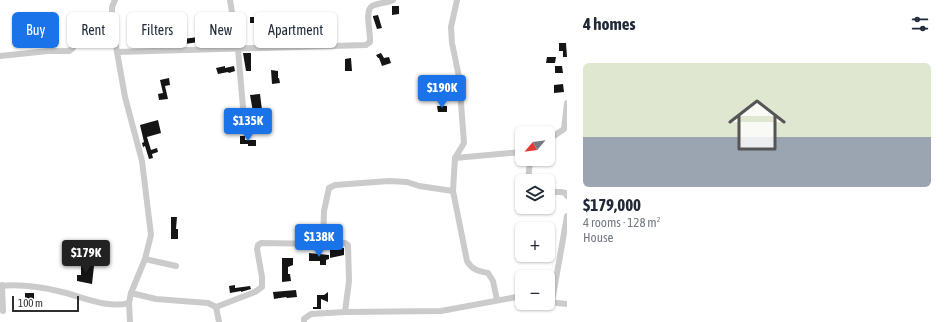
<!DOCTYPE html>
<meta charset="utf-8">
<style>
body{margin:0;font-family:"Asap Condensed",sans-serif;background:#f6f6f7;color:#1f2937;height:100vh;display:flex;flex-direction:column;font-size:15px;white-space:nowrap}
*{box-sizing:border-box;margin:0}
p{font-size:13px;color:#747a83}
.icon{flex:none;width:22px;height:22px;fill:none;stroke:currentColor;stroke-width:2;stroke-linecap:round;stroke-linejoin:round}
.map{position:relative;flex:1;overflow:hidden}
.sheet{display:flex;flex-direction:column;background:#fff;width:380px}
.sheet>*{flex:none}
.guide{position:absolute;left:12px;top:12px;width:380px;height:36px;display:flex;gap:8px}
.needle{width:26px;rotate:241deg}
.controls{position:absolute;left:515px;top:126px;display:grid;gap:8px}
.controls a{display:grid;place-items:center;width:40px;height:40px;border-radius:6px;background:#fff;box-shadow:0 1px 3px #0004;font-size:20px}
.scale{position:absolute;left:12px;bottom:10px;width:67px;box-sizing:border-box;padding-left:4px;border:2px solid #2e2e2e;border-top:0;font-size:11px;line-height:14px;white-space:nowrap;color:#2e2e2e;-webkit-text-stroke:3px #fff;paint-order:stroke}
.price{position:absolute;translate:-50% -34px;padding:0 9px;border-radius:4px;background:#1a73e8;color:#fff;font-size:13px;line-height:26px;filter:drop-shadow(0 1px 2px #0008)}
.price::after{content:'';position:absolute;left:50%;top:24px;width:12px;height:9px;margin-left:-6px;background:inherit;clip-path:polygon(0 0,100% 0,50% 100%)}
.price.selected{background:#222;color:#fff}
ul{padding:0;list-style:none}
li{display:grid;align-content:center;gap:8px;height:212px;padding:0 16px}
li+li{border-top:1px solid #e0e1e3}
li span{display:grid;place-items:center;height:124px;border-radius:6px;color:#555}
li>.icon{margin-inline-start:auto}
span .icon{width:72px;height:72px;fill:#fffc;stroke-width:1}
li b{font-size:17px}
h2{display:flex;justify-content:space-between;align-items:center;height:48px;padding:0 16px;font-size:17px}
.chip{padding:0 14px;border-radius:6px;background:#fff;box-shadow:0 1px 3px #0004;font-size:14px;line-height:36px}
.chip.selected{background:#1a73e8;color:#fff}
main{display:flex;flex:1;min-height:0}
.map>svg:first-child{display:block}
.building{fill:#151515}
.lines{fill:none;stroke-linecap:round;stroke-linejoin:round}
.minor{stroke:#cbcbcb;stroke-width:6}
</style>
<main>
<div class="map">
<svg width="567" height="322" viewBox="0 0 567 322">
<rect width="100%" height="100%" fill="#fff"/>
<g class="building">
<path d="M392 6H399V14L392 15Z"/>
<path d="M378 15 382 28 377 29 373 17V16Z"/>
<rect x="250" y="17" width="23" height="6"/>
<path d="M274 30H282V33H290V40L273 39V42H266L265 34 275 33Z"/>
<path d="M206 36 207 43 199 44V42L170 46 169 39 175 38V40Z"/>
<path d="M559 43H566L567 57H563V51H559Z"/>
<path d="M243 53H251V71H246Z"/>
<path d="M381 53 384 58 389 57 391 63 382 66 379 58H378L376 55Z"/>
<path d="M547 57H556L555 63H546Z"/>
<path d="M351 58 352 71H345V59Z"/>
<path d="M225 66V68L234 66 235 71 229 73 228 72 218 74 216 68Z"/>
<path d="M555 66H562L563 73H555Z"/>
<path d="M271 70 278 71V78H279L280 83 272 84Z"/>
<path d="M169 78 170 85 165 86 168 99 159 100 158 94 163 93 160 80Z"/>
<path d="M563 84 564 92 554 93V85Z"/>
<path d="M260 94 262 110 253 112 250 95Z"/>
<path d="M437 106H447V112H438Z"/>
<path d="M158 120 161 133 147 137 151 150 157 148 158 152 152 154 153 158 149 159 145 146 143 147 142 143 144 142 140 125Z"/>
<path d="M240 136H245V140H256V146H248V144H240Z"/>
<path d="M171 217H177L176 229H178V239H171Z"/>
<path d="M338 248H344V255L330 258V249H338Z"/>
<path d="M309 253 329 255V259L326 260V265H320V261H309Z"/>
<path d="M282 258H293V265L288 267V274H290L291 281 282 282Z"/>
<path d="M81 264 94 266 92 284 77 281V275H81Z"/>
<path d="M235 285V288L250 286 251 289 241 292V291L230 293 229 286Z"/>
<path d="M296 290 297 297 287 298 286 297 274 299 273 292Z"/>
<path d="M328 292V302L321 299V309H313V307H317V295H324Z"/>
<rect x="25" y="293" width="9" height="6"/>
</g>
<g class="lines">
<g class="minor">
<path d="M115 0 112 7V19L117 52 125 97 142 161 151 235 145 259 131 293 156 299 208 303 216 307 219 322"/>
<path d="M230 0 238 49 245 131"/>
<path d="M117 52 366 45 370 42C371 33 364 11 372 6 378 3 387 3 393 0"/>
<path d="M0 56 48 51H69L73 48C74 40 70 34 71 26 83 19 99 20 112 19"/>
<path d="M548 140 564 129 567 103"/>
<path d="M455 158 522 152"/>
<path d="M528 181 530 161 529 159"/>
<path d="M453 191 467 261C472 270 479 271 488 273L493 281 497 300"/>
<path d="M548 192H561L566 193 567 196"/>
<path d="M145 259 176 266"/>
<path d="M2 285 3 311"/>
<path d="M0 286C20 284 42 287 62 292 83 297 108 309 129 303L131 293"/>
<path d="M548 302 567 304"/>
<path d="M552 302 567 216"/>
<path d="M129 303 130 322"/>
<path d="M216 307 255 292 262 287V277L257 249 258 245 261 243 323 244"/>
<path d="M345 312 441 311 522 296"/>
<path d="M304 322V319L311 314 345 312 349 281 348 245 345 243 323 244 324 211 329 188 335 185 389 181 407 182 419 186 453 191 455 158 464 143 459 77 452 43 451 27 457 0"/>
</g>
</g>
</svg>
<div class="controls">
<a><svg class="needle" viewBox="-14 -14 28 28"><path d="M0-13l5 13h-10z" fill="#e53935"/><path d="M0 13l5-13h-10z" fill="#747a83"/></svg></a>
<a><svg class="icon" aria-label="layers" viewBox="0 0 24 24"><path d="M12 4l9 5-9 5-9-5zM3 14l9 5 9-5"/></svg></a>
<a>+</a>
<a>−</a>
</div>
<div class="scale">100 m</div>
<b class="price" style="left:442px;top:109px">$190K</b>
<b class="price" style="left:248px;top:142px">$135K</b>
<b class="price" style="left:319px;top:258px">$138K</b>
<b class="price selected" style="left:86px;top:274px">$179K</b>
<div class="guide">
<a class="chip selected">Buy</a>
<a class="chip">Rent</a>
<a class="chip">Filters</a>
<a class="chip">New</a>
<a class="chip">Apartment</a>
</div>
</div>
<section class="sheet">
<h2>4 homes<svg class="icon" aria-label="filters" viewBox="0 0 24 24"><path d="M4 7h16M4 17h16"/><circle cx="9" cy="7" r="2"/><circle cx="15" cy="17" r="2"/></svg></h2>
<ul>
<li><span style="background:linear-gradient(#dfe7d0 60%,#9aa5b1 0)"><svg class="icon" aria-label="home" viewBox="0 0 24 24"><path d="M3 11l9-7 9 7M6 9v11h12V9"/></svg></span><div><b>$179,000</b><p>4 rooms · 128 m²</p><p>House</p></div></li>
</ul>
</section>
</main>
